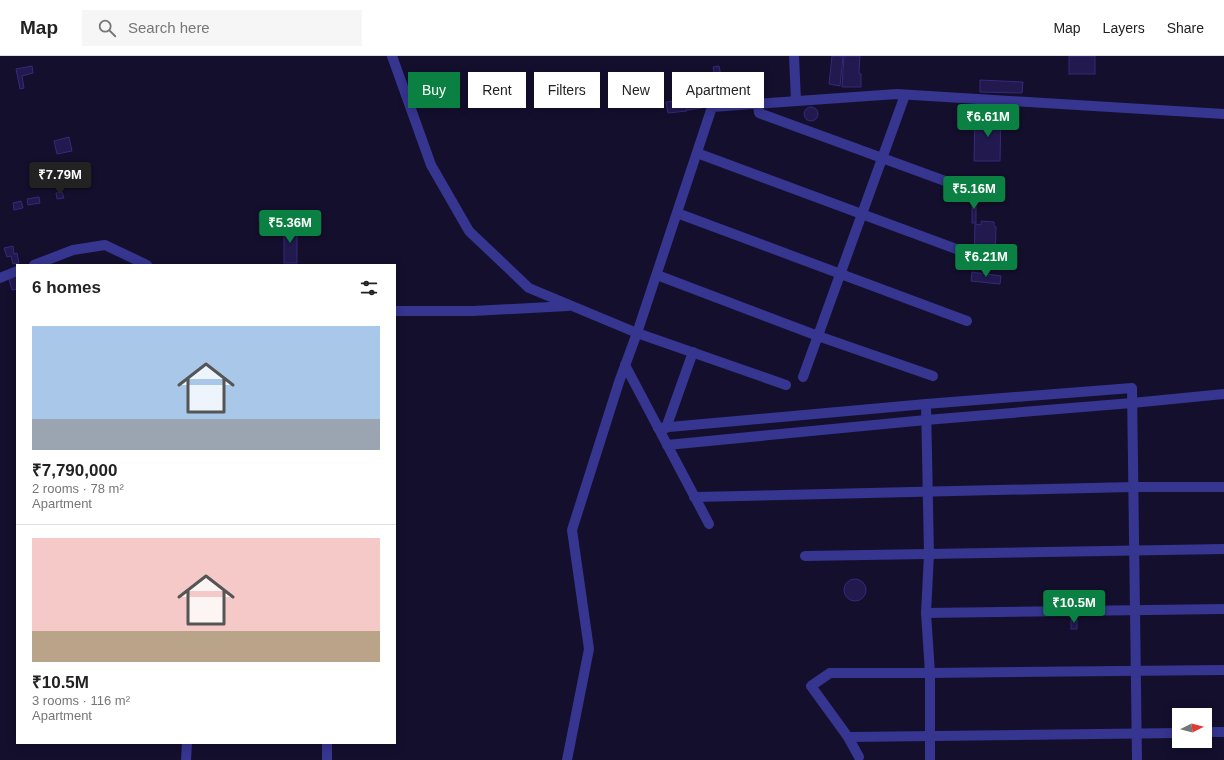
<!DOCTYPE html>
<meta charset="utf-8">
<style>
body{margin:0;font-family:Arial,sans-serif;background:#f6f6f6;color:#222;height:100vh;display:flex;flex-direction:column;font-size:15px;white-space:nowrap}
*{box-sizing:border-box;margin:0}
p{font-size:13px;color:#767676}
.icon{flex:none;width:22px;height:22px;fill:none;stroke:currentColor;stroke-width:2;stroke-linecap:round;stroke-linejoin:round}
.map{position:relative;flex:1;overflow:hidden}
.drawer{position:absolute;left:16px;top:208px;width:380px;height:480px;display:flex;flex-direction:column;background:#fff;border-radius:0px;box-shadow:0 2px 10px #0003}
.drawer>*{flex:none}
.banner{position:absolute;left:408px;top:16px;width:380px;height:36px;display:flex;gap:8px}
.needle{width:26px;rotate:84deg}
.controls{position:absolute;left:1172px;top:652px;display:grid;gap:8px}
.controls a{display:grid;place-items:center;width:40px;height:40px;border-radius:0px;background:#fff;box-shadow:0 2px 10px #0003;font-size:20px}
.price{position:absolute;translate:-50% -34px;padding:0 9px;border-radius:4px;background:#0b8043;color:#fff;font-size:13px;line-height:26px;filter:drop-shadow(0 1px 2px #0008)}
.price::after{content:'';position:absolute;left:50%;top:24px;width:12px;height:9px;margin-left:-6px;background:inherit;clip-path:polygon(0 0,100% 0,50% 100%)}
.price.active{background:#222;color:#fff}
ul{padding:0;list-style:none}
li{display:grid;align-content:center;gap:8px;height:212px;padding:0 16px}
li+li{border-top:1px solid #e0e0e0}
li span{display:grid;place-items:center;height:124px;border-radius:0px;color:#555}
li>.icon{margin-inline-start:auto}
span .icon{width:72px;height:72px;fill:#fffc;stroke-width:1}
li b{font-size:17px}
h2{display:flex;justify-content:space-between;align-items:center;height:48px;padding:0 16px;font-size:17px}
.pill{padding:0 14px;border-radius:0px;background:#fff;box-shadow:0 2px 10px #0003;font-size:14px;line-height:36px}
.pill.active{background:#0b8043;color:#fff}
header{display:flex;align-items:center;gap:24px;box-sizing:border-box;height:56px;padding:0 20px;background:#fff;border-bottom:1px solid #e0e0e0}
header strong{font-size:19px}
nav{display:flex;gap:22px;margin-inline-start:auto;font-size:14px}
.search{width:280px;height:36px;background:#f6f6f6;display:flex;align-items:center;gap:10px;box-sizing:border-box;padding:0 14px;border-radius:0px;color:#767676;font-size:15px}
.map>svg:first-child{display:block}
.building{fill:#22194f;stroke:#37297d}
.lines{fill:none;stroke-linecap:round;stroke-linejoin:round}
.minor{stroke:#363590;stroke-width:10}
</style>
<header>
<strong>Map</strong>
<div class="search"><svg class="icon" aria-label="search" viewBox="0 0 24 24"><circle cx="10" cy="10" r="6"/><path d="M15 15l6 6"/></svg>Search here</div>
<nav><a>Map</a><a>Layers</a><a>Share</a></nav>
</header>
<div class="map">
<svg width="1224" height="704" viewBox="0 0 1224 704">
<rect width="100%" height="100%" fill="#130f2d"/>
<g class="building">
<path d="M832 0H843L840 30 829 28Z"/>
<path d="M844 0H860L859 17 861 18V31H842Z"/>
<rect x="1069" y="0" width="26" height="18"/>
<path d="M32 10 33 17 22 20 24 32 20 33 16 13Z"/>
<path d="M719 10 722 25 716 26 713 11Z"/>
<path d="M980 24 1023 26 1022 37 980 36Z"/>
<path d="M701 42 702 52 688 54 687 44Z"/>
<path d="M686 44 687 55 668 57 666 46Z"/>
<circle cx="811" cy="58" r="7"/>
<path d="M975 59H1001L1000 105H974Z"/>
<path d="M69 81 72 95 57 98 54 85Z"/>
<path d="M62 136 64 142 57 143 56 137Z"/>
<rect x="972" y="140" width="4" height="27"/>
<path d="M39 141 40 147 28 149 27 143Z"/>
<path d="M21 145 23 152 14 154 13 147Z"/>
<rect x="259" y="157" width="8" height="8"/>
<path d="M981 165 994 166V170L996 171 995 210 974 209 975 168 981 169Z"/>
<rect x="284" y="169" width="13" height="38"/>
<path d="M13 190 14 198 17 197 19 207 13 208 11 200 7 201 4 192Z"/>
<path d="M972 216 1001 220 1000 228 971 225Z"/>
<path d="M17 218V233L12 234 8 220Z"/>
<circle cx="855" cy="534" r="11"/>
<rect x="1071" y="564" width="6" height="9"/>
</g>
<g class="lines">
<g class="minor">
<path d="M392 0 431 109 469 175 529 232 637 277 786 329"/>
<path d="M794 0 796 45"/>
<path d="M758 48 759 57 967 133"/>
<path d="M697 97 967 197"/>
<path d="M677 157 967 265"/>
<path d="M34 209 73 194 105 189 147 209"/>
<path d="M657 219 818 280 933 320"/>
<path d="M0 222 17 215"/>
<path d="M395 255H473L568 250"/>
<path d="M625 309 709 468"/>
<path d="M803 321 905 39"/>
<path d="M926 348 929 498 926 557 930 617V704"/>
<path d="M658 372 926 348 1132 332 1137 704"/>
<path d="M666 372 693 296"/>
<path d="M667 389 926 364 1132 347 1224 338"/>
<path d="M694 441 1133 431H1224"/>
<path d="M805 500 1224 493"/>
<path d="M926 557 1224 553"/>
<path d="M1205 676H1224"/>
<path d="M848 681 1179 677"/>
<path d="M327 687V704"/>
<path d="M859 701 848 681 811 630 830 617H930L1224 614"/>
<path d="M186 704 187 687"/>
<path d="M567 704 589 593 572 474 619 326 637 277 712 51 897 38 1224 58"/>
</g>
</g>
</svg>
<div class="controls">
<a><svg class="needle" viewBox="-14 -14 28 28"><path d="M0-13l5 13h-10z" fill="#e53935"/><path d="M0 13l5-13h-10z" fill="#767676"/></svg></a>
</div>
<b class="price" style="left:988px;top:82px">₹6.61M</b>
<b class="price active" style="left:60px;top:140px">₹7.79M</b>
<b class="price" style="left:974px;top:154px">₹5.16M</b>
<b class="price" style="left:290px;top:188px">₹5.36M</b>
<b class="price" style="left:986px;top:222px">₹6.21M</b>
<b class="price" style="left:1074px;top:568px">₹10.5M</b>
<div class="banner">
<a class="pill active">Buy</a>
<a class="pill">Rent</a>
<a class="pill">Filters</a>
<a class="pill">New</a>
<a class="pill">Apartment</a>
</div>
<section class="drawer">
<h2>6 homes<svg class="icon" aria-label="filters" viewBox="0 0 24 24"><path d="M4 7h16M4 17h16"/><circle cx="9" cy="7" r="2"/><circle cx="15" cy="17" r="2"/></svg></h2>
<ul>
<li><span style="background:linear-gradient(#a9c7e8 75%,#9aa5b1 0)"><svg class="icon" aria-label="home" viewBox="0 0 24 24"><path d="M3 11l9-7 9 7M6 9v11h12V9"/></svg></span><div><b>₹7,790,000</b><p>2 rooms · 78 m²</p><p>Apartment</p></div></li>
<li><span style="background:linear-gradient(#f6c9c9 75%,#b9a48a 0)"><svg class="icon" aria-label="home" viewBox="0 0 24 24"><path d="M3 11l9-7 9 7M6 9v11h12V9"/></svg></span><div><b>₹10.5M</b><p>3 rooms · 116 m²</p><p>Apartment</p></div></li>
</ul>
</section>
</div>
